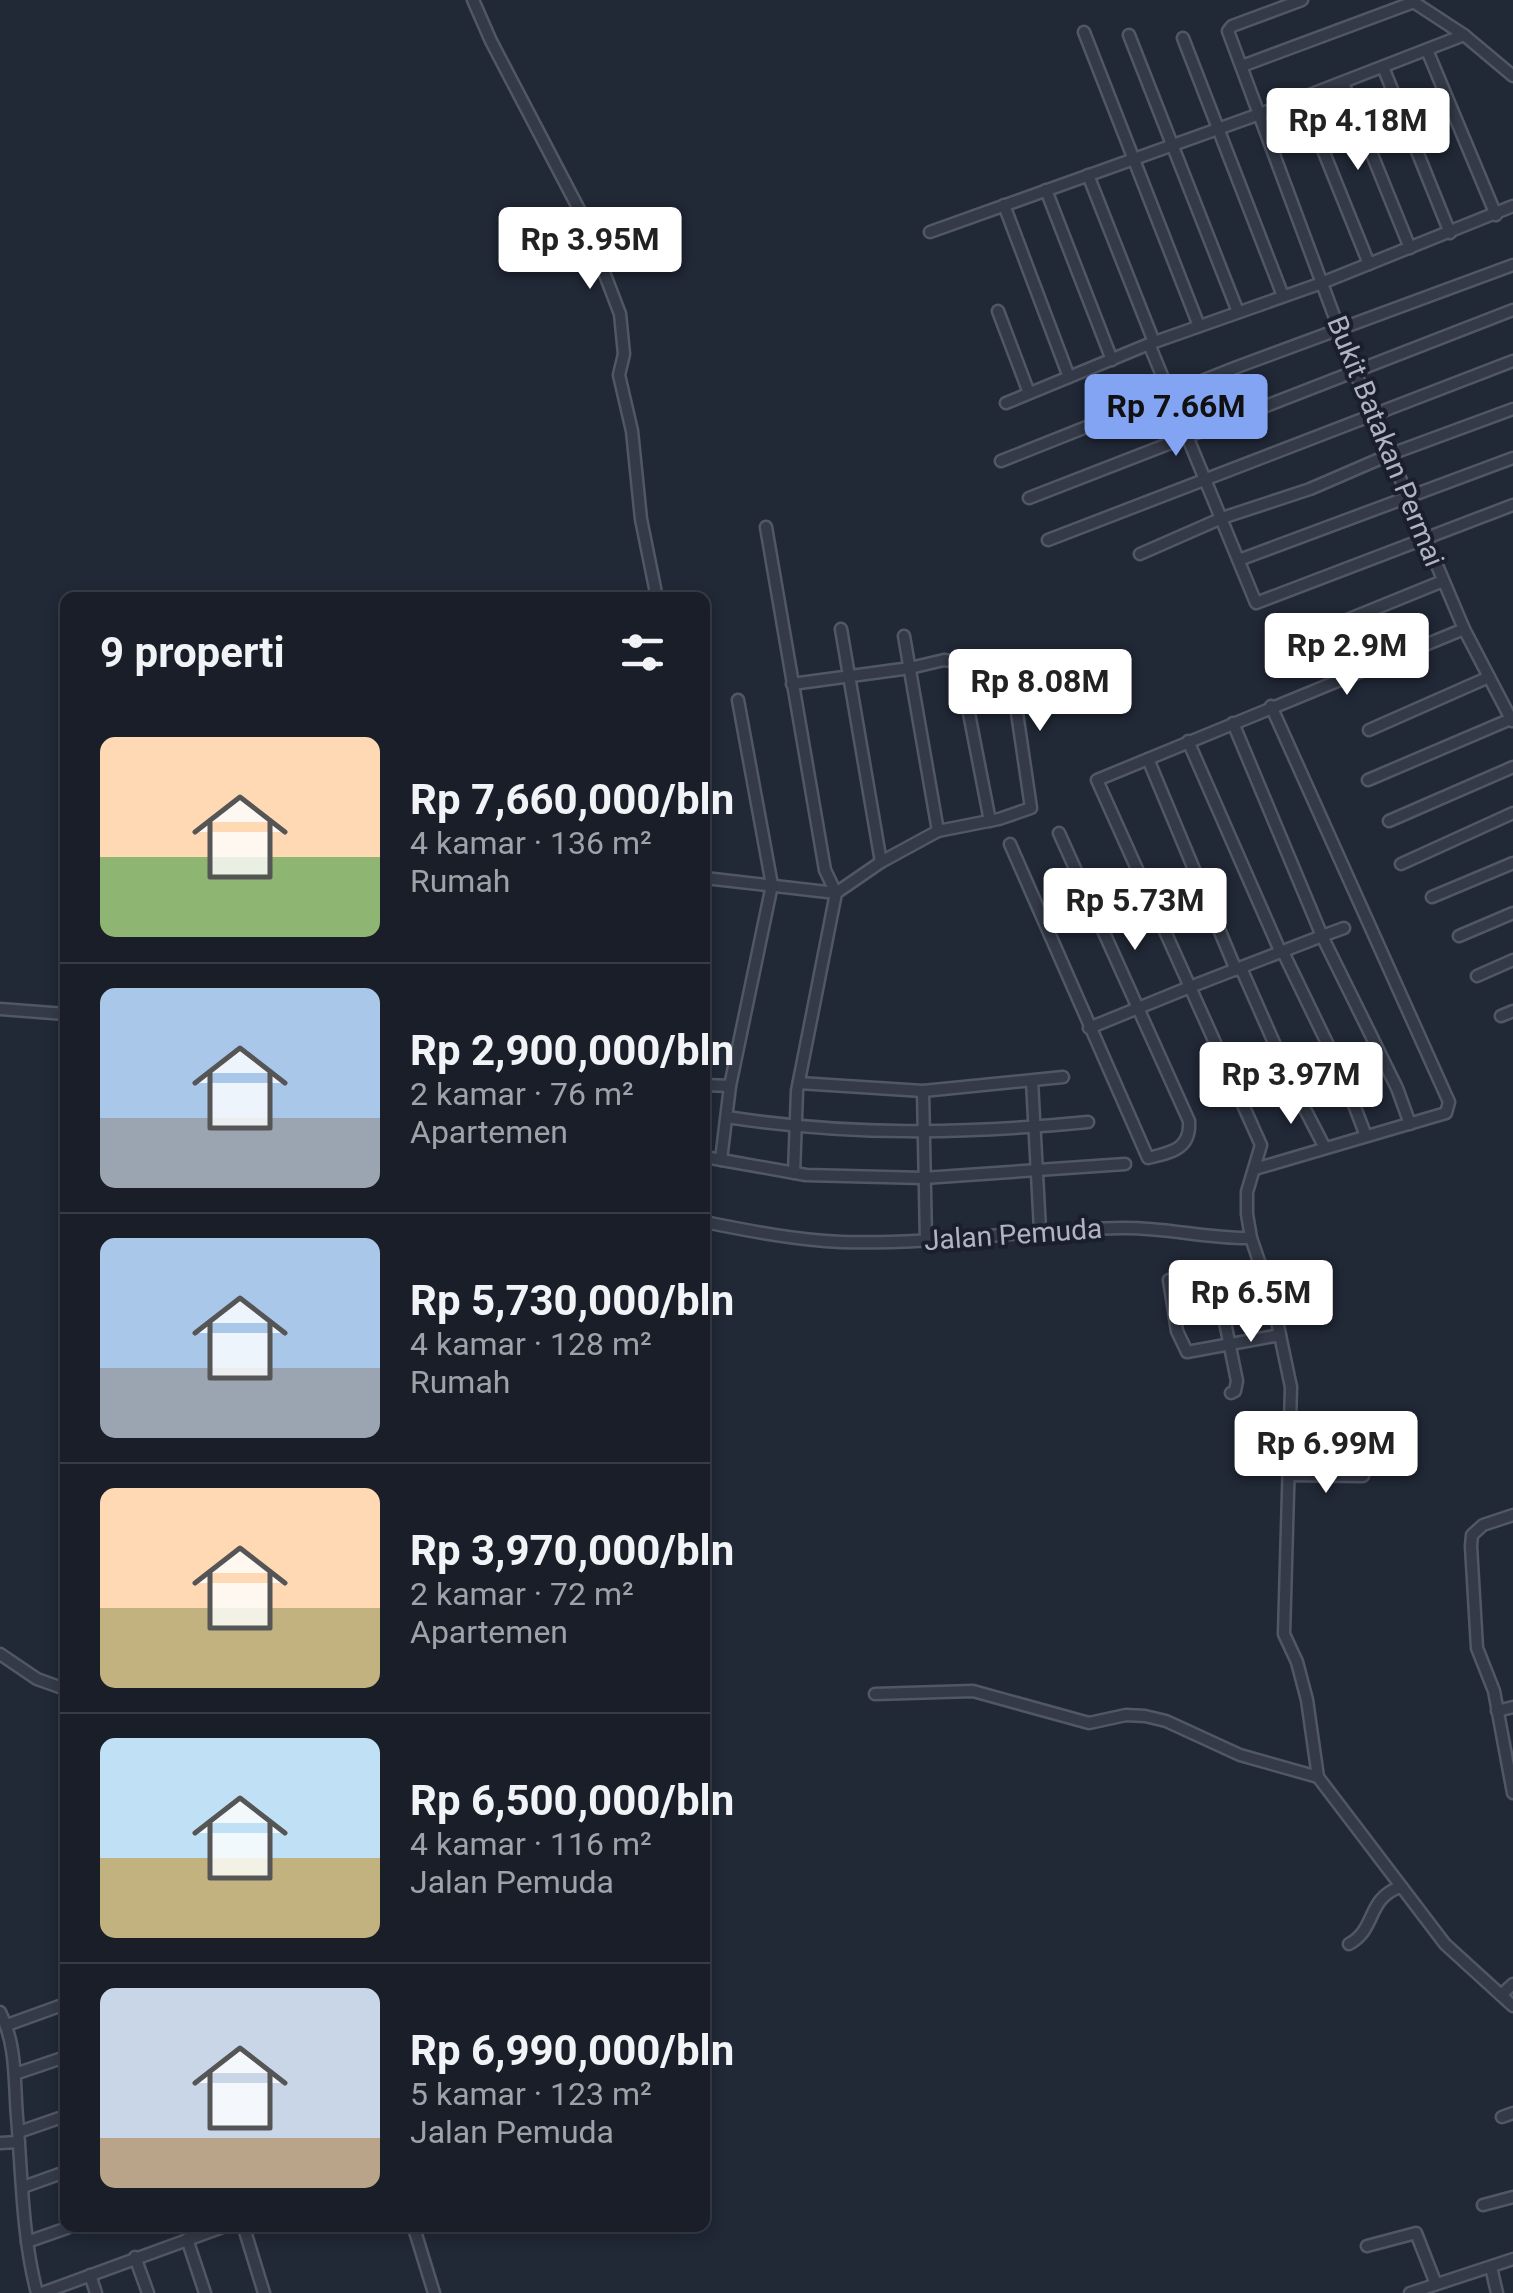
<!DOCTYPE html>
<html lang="id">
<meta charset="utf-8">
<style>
body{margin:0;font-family:Roboto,sans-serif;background:#222730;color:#f1f3f6;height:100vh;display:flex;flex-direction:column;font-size:38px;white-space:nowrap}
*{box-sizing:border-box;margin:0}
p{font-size:32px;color:#9fa2a8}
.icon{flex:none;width:55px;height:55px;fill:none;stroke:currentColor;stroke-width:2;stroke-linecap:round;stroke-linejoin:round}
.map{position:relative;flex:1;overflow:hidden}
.drawer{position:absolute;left:60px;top:592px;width:650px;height:1640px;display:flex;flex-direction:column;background:#191e28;border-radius:15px;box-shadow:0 5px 15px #0003,0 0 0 2px #373c45}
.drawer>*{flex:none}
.price{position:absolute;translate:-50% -85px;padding:0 22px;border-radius:10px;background:#fff;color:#222;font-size:32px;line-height:65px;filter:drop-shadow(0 2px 5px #0008)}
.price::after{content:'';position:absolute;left:50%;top:60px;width:30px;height:22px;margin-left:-15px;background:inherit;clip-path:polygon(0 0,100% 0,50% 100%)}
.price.selected{background:#83a3f3;color:#111}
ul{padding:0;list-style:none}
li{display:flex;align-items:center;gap:30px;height:250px;padding:0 40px}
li+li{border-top:2px solid #373c45}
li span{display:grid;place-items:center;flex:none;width:280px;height:200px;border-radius:15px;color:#555}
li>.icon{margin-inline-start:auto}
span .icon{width:120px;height:120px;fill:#fffc;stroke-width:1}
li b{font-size:42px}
h2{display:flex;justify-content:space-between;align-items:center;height:120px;padding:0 40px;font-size:42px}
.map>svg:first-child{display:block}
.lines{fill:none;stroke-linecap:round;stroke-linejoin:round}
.minor-casing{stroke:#515765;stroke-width:15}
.minor{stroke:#343a47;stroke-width:10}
.labels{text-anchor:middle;stroke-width:8;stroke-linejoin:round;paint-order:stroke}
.street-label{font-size:28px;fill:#aeb4c4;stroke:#1a1f2b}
</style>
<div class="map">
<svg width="1513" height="2293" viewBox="0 0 1513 2293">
<rect width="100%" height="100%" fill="#212836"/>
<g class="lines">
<g class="minor-casing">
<g id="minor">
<path d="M473 0 491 41 583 217 620 314 624 354 619 375 632 431 641 519 657 598"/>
<path d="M1412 1 1464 35 1513 76"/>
<path d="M1084 32 1199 326"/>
<path d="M1129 35 1238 312"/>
<path d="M1183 38 1283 296"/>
<path d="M1427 50 1496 215"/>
<path d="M1242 66 1414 2"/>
<path d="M1383 67 1450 233"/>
<path d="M1343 83 1410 248"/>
<path d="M1302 98 1369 264"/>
<path d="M1088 175 1154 342"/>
<path d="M1046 190 1112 360"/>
<path d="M1004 205 1069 377"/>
<path d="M930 232 1268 111 1464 35"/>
<path d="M998 311 1029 393"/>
<path d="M1149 344 1256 603 1513 505"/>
<path d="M1006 403 1149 344 1319 284 1513 206"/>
<path d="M1001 461 1237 367 1513 265"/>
<path d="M1029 498 1513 310"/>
<path d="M766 527 825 870 836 893"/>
<path d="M1048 540 1513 361"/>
<path d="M1140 554 1222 518 1310 489 1391 454 1513 409"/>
<path d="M1239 560 1513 458"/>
<path d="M1464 629 1512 721"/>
<path d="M1320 631 1443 581"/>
<path d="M904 636 938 831"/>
<path d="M792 684 910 668 944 660 959 662 990 821"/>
<path d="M1233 723 1322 936 1190 987 1261 1145 1247 1192V1214L1251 1238 1273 1302 1291 1387 1284 1634 1297 1662 1307 1700 1318 1777 1445 1944 1513 2006"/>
<path d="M1369 730 1489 677"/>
<path d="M1188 741 1281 953"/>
<path d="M1148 759 1236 970"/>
<path d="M1368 780 1511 719"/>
<path d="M1389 821 1513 767"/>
<path d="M1010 844 1148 1158C1172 1152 1191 1149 1189 1121L1059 833"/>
<path d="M881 862 938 831 999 819 1031 808 1010 665"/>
<path d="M1401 864 1513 813"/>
<path d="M705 878 836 893"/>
<path d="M1432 897 1513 863"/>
<path d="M1344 928 1322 936 1397 1088 1410 1124"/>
<path d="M1459 936 1513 913"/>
<path d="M1283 952 1343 1076 1366 1136"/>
<path d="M1241 968 1294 1088 1325 1148"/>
<path d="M1477 976 1513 960"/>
<path d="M0 1009 65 1014"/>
<path d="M1501 1016 1513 1011"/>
<path d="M1089 1028 1190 987 1097 780 1464 629 1355 372 1228 31 1232 26 1302 0"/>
<path d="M1032 1081 1040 1230"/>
<path d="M799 1083 923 1091 1063 1077"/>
<path d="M705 1085 730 1086"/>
<path d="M923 1091 926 1241"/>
<path d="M727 1117C848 1136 966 1134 1088 1122"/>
<path d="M705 1157 806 1175 924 1178 1125 1164"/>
<path d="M721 1160 730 1086 772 885 738 700"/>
<path d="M1255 1169 1446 1113 1449 1102 1271 706"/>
<path d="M794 1173 797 1091 836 893 881 862 841 629"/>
<path d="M705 1222C749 1231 796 1240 841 1242 935 1245 1028 1229 1122 1228 1165 1227 1208 1239 1251 1238"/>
<path d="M1216 1278 1237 1381 1235 1391 1231 1393"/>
<path d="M1169 1280 1177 1331 1187 1352 1280 1335"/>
<path d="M1289 1475 1363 1476"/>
<path d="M1513 1515 1483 1525 1472 1535 1471 1546 1477 1648 1494 1691 1513 1793"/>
<path d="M0 1654 37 1679 65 1689"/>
<path d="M875 1694 973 1691 1089 1723 1126 1715 1145 1716 1166 1721 1240 1755 1318 1777"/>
<path d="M1497 1711 1513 1707"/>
<path d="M1349 1944C1377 1929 1366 1899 1400 1887"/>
<path d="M1501 1995 1513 1984"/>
<path d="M0 2012C17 2045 14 2081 17 2117 22 2176 22 2236 37 2293"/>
<path d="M7 2025 65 2004"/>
<path d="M15 2074 65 2057"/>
<path d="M1502 2117 1513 2113"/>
<path d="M19 2132 65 2116"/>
<path d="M0 2143 19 2142"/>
<path d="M23 2187 65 2172"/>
<path d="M1483 2205 1513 2197"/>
<path d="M244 2228 264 2293"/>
<path d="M414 2228 434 2293"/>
<path d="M187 2239 205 2293"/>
<path d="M27 2242 67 2228"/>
<path d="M1367 2246 1416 2233 1436 2284"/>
<path d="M135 2257 148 2293"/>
<path d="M1491 2267 1497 2293"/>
<path d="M90 2275 96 2293"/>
<path d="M42 2293 220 2228"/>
<path d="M1410 2293 1513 2259"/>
</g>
</g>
<use href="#minor" class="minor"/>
</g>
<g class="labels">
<g class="street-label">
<text transform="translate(1386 441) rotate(68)" y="10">Bukit Batakan Permai</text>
<text transform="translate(1013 1234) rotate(-4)" y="10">Jalan Pemuda</text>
</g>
</g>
</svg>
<b class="price" style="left:1358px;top:173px">Rp 4.18M</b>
<b class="price" style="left:590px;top:292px">Rp 3.95M</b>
<b class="price selected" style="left:1176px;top:459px">Rp 7.66M</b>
<b class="price" style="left:1347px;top:698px">Rp 2.9M</b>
<b class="price" style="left:1040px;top:734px">Rp 8.08M</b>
<b class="price" style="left:1135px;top:953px">Rp 5.73M</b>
<b class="price" style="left:1291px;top:1127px">Rp 3.97M</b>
<b class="price" style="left:1251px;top:1345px">Rp 6.5M</b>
<b class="price" style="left:1326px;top:1496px">Rp 6.99M</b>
<section class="drawer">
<h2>9 properti<svg class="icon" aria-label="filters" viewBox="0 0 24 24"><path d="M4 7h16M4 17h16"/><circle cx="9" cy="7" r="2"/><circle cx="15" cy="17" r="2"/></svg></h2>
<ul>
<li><span style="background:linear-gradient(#ffd9b3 60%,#8fb573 0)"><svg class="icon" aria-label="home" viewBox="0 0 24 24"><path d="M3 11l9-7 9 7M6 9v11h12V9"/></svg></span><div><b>Rp 7,660,000/bln</b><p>4 kamar · 136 m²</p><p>Rumah</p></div></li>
<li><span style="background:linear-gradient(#a9c7e8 65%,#9aa5b1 0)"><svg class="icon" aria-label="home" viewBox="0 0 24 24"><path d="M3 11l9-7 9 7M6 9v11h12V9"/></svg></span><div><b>Rp 2,900,000/bln</b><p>2 kamar · 76 m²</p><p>Apartemen</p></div></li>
<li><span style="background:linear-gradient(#a9c7e8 65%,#9aa5b1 0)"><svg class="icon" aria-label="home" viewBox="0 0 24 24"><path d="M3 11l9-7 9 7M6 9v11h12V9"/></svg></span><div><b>Rp 5,730,000/bln</b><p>4 kamar · 128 m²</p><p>Rumah</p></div></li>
<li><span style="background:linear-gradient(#ffd9b3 60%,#c2b280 0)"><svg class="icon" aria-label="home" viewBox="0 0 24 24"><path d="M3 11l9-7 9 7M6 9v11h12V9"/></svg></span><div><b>Rp 3,970,000/bln</b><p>2 kamar · 72 m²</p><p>Apartemen</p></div></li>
<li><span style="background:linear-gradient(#bfe0f5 60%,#c2b280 0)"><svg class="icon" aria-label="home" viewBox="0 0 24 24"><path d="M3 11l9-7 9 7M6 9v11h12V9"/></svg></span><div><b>Rp 6,500,000/bln</b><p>4 kamar · 116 m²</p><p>Jalan Pemuda</p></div></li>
<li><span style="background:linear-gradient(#c9d6e8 75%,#b9a48a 0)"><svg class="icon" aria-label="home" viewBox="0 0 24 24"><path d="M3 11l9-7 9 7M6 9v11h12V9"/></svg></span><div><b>Rp 6,990,000/bln</b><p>5 kamar · 123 m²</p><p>Jalan Pemuda</p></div></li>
</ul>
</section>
</div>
